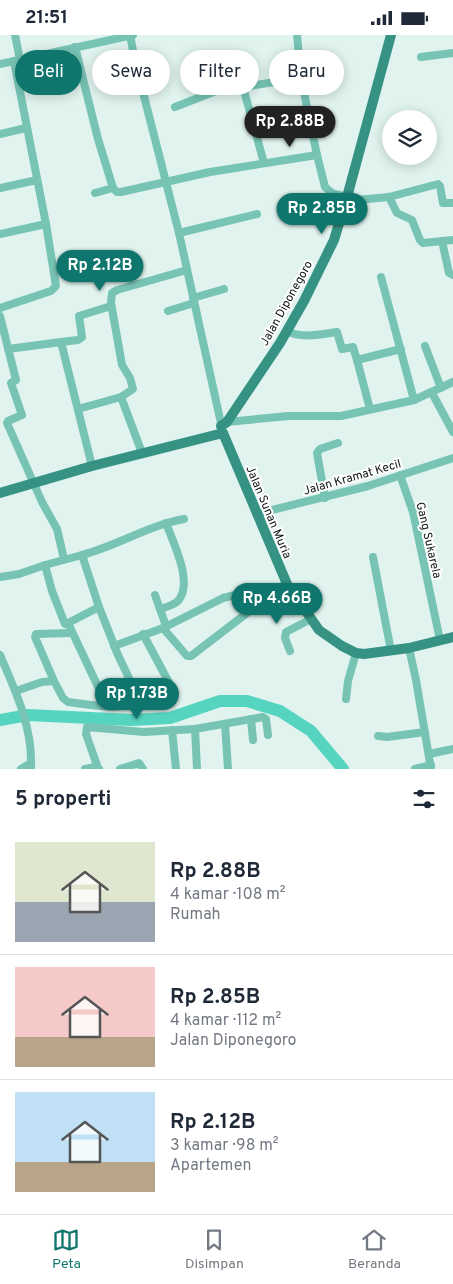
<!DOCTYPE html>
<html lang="id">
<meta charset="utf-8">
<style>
body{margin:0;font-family:Overpass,sans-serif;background:#f2f2f3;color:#1f2937;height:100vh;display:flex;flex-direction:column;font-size:19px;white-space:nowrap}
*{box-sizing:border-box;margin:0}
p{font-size:16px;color:#747a83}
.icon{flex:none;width:28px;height:28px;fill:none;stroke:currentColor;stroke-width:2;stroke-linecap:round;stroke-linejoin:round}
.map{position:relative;height:734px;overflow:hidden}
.drawer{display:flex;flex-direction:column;background:#fff;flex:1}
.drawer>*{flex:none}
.guide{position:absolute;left:15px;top:15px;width:424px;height:45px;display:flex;gap:10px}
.buttons{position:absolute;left:382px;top:75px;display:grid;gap:10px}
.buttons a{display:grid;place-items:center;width:55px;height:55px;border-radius:50%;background:#fff;box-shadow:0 2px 12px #0003;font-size:25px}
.price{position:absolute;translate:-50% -42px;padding:0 11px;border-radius:18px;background:#0f766e;color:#fff;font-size:16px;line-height:32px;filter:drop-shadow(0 1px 2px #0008)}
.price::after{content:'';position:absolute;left:50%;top:30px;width:15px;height:11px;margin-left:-8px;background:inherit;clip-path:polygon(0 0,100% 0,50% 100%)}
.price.selected{background:#222;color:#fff}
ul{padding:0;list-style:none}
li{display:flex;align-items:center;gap:15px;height:125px;padding:0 15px}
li+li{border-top:1px solid #e0e1e3}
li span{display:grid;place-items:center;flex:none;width:140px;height:100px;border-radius:0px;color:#555}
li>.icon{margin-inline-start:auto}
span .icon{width:60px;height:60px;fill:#fffc;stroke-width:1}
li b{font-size:21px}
h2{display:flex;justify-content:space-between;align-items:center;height:60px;padding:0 15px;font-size:21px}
.chip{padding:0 18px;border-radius:22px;background:#fff;box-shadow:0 2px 12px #0003;font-size:18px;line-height:45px}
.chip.selected{background:#0f766e;color:#fff}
.status{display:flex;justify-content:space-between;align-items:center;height:35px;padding:0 25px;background:#fff;direction:ltr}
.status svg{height:14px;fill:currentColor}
.menu{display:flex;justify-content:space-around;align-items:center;height:70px;border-top:1px solid #e0e1e3;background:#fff;font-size:14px;color:#747a83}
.menu a{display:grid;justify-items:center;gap:2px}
.menu .selected{color:#0f766e}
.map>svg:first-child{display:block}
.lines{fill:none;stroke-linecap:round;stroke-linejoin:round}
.river{stroke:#55d5c0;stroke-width:12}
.minor{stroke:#77c4b5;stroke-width:8}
.major{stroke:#369384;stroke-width:10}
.labels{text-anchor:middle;stroke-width:4;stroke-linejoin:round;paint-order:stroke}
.street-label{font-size:12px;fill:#0e1413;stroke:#fff}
</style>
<div class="status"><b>21:51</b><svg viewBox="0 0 49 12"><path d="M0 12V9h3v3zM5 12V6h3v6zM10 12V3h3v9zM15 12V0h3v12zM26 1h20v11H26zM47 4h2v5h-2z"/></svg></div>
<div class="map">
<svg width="453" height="734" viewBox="0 0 453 734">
<rect width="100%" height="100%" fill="#e0f3ef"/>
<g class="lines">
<path class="river" d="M0 685 28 680 132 685 170 683 220 666H247L280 676 311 696 343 734"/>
<g class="minor">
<path d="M15 0 20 25"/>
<path d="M130 0 135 26 179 198 222 393"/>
<path d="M75 12 98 104 113 153 117 157H121L210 137 317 120 301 43 297 0"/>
<path d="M421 22 453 18"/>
<path d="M0 29 133 0"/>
<path d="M243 52 264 128"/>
<path d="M175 72 216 56 231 52H243L301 43"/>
<path d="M0 99 26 93"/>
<path d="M317 120 325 152 332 158 347 162"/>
<path d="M0 153 37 145"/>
<path d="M95 158 113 153"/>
<path d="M389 162 397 178 412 185 420 205 423 208 453 205"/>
<path d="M346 166 389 162 438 149 440 151 443 168H453"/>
<path d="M179 198 257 179"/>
<path d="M0 199 46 189"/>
<path d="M442 206 449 238 453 240"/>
<path d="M381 242 414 365"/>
<path d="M193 263 224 254"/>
<path d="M0 273 51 256 56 251 46 189 14 26"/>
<path d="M168 276 194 268"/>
<path d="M0 281 16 345 11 348 22 380 8 386 7 388 42 467 57 494 64 524"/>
<path d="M287 296C302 304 321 299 337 297L342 314 353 312 357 325 401 314"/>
<path d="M425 311 441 353"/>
<path d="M8 314 61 307"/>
<path d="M357 325 370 374"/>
<path d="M432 358 453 397"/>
<path d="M121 362 142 418"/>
<path d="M78 374 121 362 133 354 130 343 122 330 111 268 112 258 117 255 187 235"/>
<path d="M227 387 288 381H341L414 365 453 347"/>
<path d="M92 431 61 307 78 305 82 302 79 281 111 271"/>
<path d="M400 440 413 477 440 605"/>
<path d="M325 463 317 418 320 414 338 408"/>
<path d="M256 479 368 451 453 423"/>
<path d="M373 522 391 616"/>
<path d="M45 530 82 520"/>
<path d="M0 542 19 539 45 530 52 556 65 589 68 588"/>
<path d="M155 560 166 591"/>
<path d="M99 572 82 520C117 511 149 490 184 484"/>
<path d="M160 574C166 572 174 570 178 566 194 548 173 507 166 488"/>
<path d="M163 593 187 621H191L247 578 264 559"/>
<path d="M143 599 174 657"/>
<path d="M114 611 163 593 223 563 239 559 258 561 271 557 287 549"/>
<path d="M409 613 416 645 431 734"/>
<path d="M290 616 285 603 286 597 311 584"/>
<path d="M0 620C16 657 33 693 31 734"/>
<path d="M54 646 35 602 36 599 71 598"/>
<path d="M16 656 42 647 54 646 63 663 68 667C86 669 122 677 138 666L137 660 118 620 99 572 68 588 107 671"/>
<path d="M346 664 348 646 356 618"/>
<path d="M251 684 253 705"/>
<path d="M225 689 228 734"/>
<path d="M195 694 263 682 266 684 268 700"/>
<path d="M172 695 176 734"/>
<path d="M378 701 387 702 425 697"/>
<path d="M429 719 453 714"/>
<path d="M98 733 86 699 87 692 144 697 195 694 197 734"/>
<path d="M21 734 31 728"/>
<path d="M85 734 95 732 99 734"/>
<path d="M120 734 139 728 143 734"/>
<path d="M415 734 431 730"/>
</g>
<g class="major">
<path d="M221 391 227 387 280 308 304 266 334 205 347 162 391 0"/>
<path d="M0 458 92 431 223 398 287 549 319 595 342 611 356 618 364 619 409 613 453 602"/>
</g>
</g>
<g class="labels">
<g class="street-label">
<text transform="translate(286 268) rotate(-61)" y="4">Jalan Diponegoro</text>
<text transform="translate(352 442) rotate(-16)" y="4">Jalan Kramat Kecil</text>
<text transform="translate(269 477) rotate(67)" y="4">Jalan Sunan Muria</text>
<text transform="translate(429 505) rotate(77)" y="4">Gang Sukarela</text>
</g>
</g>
</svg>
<div class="buttons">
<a><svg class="icon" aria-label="layers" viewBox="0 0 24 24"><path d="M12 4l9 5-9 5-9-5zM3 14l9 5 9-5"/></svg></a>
</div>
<b class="price selected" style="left:290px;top:113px">Rp 2.88B</b>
<b class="price" style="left:322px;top:200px">Rp 2.85B</b>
<b class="price" style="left:100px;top:257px">Rp 2.12B</b>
<b class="price" style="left:277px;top:590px">Rp 4.66B</b>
<b class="price" style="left:137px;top:685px">Rp 1.73B</b>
<div class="guide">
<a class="chip selected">Beli</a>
<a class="chip">Sewa</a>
<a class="chip">Filter</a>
<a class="chip">Baru</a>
</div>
</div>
<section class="drawer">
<h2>5 properti<svg class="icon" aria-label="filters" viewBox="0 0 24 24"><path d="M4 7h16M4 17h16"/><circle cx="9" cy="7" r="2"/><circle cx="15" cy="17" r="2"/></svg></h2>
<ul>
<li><span style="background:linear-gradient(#dfe7d0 60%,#9aa5b1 0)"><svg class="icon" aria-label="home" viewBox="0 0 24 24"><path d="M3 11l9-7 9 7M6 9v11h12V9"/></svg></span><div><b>Rp 2.88B</b><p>4 kamar · 108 m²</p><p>Rumah</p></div></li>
<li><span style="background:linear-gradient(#f6c9c9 70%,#b9a48a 0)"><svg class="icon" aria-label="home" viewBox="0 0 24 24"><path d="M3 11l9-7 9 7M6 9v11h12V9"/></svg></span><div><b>Rp 2.85B</b><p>4 kamar · 112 m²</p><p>Jalan Diponegoro</p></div></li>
<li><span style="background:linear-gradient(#bfe0f5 70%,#b9a48a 0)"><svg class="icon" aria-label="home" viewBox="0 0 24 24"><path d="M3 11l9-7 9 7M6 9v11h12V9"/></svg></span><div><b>Rp 2.12B</b><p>3 kamar · 98 m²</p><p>Apartemen</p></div></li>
</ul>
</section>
<nav class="menu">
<a class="selected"><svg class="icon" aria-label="map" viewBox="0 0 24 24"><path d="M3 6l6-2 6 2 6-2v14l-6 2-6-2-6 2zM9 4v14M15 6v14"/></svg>Peta</a>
<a><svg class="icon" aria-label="saved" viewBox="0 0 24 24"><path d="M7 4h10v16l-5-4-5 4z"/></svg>Disimpan</a>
<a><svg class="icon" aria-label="home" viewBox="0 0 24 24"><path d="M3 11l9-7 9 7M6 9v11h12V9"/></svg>Beranda</a>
</nav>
